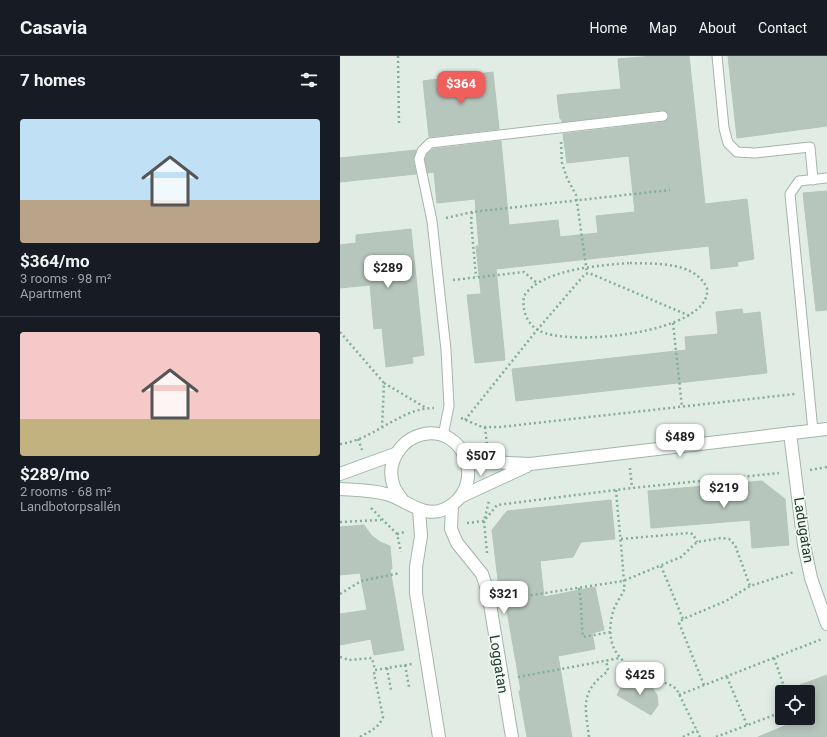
<!DOCTYPE html>
<meta charset="utf-8">
<style>
body{margin:0;font-family:Roboto,sans-serif;background:#242831;color:#f1f3f6;height:100vh;display:flex;flex-direction:column;font-size:15px;white-space:nowrap}
*{box-sizing:border-box;margin:0}
p{font-size:13px;color:#9ea1a6}
.icon{flex:none;width:22px;height:22px;fill:none;stroke:currentColor;stroke-width:2;stroke-linecap:round;stroke-linejoin:round}
.map{position:relative;flex:1;overflow:hidden}
.side{display:flex;flex-direction:column;background:#171b24;width:340px}
.side>*{flex:none}
.buttons{position:absolute;left:435px;top:629px;display:grid;gap:8px}
.buttons a{display:grid;place-items:center;width:40px;height:40px;border-radius:4px;background:#171b24;box-shadow:0 2px 10px #0003;font-size:20px}
.price{position:absolute;translate:-50% -34px;padding:0 9px;border-radius:8px;background:#fff;color:#222;font-size:13px;line-height:26px;filter:drop-shadow(0 1px 2px #0008)}
.price::after{content:'';position:absolute;left:50%;top:24px;width:12px;height:9px;margin-left:-6px;background:inherit;clip-path:polygon(0 0,100% 0,50% 100%)}
.price.selected{background:#ef605c;color:#fff}
ul{padding:0;list-style:none}
li{display:grid;align-content:center;gap:8px;height:212px;padding:0 20px}
li+li{border-top:1px solid #363941}
li span{display:grid;place-items:center;height:124px;border-radius:4px;color:#555}
li>.icon{margin-inline-start:auto}
span .icon{width:72px;height:72px;fill:#fffc;stroke-width:1}
li b{font-size:17px}
h2{display:flex;justify-content:space-between;align-items:center;height:48px;padding:0 20px;font-size:17px}
header{display:flex;align-items:center;gap:24px;box-sizing:border-box;height:56px;padding:0 20px;background:#171b24;border-bottom:1px solid #363941}
header strong{font-size:19px}
nav{display:flex;gap:22px;margin-inline-start:auto;font-size:14px}
main{display:flex;flex:1;min-height:0}
.map>svg:first-child{display:block}
.building{fill:#b7c6bd;stroke:#b4c5ba}
.lines{fill:none;stroke-linecap:round;stroke-linejoin:round}
.lane-casing{stroke:#a4b4ab;stroke-width:11}
.street-casing{stroke:#a4b4ab;stroke-width:14}
.secondary-casing{stroke:#a0b7aa;stroke-width:14}
.path{stroke:#82af97;stroke-width:2.5;stroke-dasharray:2 3;stroke-linecap:butt}
.lane{stroke:#fff;stroke-width:9}
.street{stroke:#fff;stroke-width:12}
.secondary{stroke:#fff;stroke-width:12}
.labels{text-anchor:middle;stroke-width:3.5;stroke-linejoin:round;paint-order:stroke}
.street-label{font-size:14px;fill:#223c2f;stroke:#f2f8f4}
</style>
<header>
<strong>Casavia</strong>
<nav><a>Home</a><a>Map</a><a>About</a><a>Contact</a></nav>
</header>
<main>
<section class="side">
<h2>7 homes<svg class="icon" aria-label="filters" viewBox="0 0 24 24"><path d="M4 7h16M4 17h16"/><circle cx="9" cy="7" r="2"/><circle cx="15" cy="17" r="2"/></svg></h2>
<ul>
<li><span style="background:linear-gradient(#bfe0f5 65%,#b9a48a 0)"><svg class="icon" aria-label="home" viewBox="0 0 24 24"><path d="M3 11l9-7 9 7M6 9v11h12V9"/></svg></span><div><b>$364/mo</b><p>3 rooms · 98 m²</p><p>Apartment</p></div></li>
<li><span style="background:linear-gradient(#f6c9c9 70%,#c2b280 0)"><svg class="icon" aria-label="home" viewBox="0 0 24 24"><path d="M3 11l9-7 9 7M6 9v11h12V9"/></svg></span><div><b>$289/mo</b><p>2 rooms · 68 m²</p><p>Landbotorpsallén</p></div></li>
</ul>
</section>
<div class="map">
<svg width="487" height="681" viewBox="0 0 487 681">
<rect width="100%" height="100%" fill="#e1ece5"/>
<g class="building">
<path d="M314 0H349L365 148 407 143 414 203 397 206 398 210 371 213 369 190 156 213 165 304 135 307 127 239 141 238 136 190H139L135 143 97 147 94 116 88 117 85 103 87 98 93 93 161 85 169 169 218 164 220 181 258 177 256 160 295 156 289 100 227 107 223 78 324 66 328 63 329 59 326 55 322 54 222 66V63H220L217 39 281 33 278 3Z"/>
<path d="M388 0H487V70L397 82Z"/>
<path d="M153 16 159 73 89 81 83 25Z"/>
<path d="M76 94 73 104 76 118 0 126V102Z"/>
<path d="M487 135V254L476 255 463 137Z"/>
<path d="M71 173 84 299 72 301 73 307 46 311 42 272 34 273 30 229 0 232V189L16 187V179Z"/>
<path d="M402 253 403 258 420 256 427 317 176 345 172 313 346 294 345 281 378 278 376 256Z"/>
<path d="M422 425 445 443 449 489 412 492 410 464 311 472 308 435Z"/>
<path d="M271 444 275 483 241 486 233 501 200 505 204 541 255 531 264 574 252 577 255 593 218 600 232 681H187L179 635H181L163 532H159L152 474 167 455Z"/>
<path d="M24 469 31 479 40 486 50 490 52 513H50L64 594 34 599 31 583 0 589V558L27 554 20 517 0 519V471Z"/>
<path d="M487 619V681H418L464 662H468L471 659 468 651V636H462L460 629Z"/>
<path d="M293 624 305 626 311 630 317 639 318 649 311 659 277 639 283 628Z"/>
</g>
<g class="lines">
<g class="lane-casing">
<g id="lane">
<path d="M377 0 384 72 388 87 397 96 415 97 470 91 473 124"/>
<path d="M473 375 450 138 459 125 487 122"/>
<path d="M103 380 109 350 106 294 92 165 79 103 82 95 90 87 323 60"/>
</g>
</g>
<g class="street-casing">
<g id="street">
<path d="M450 377 464 489 471 522 487 568"/>
<path d="M112 449 111 473 117 487 142 518 148 536 172 681"/>
<path d="M79 454 81 480 76 511V537L99 681"/>
</g>
</g>
<g class="secondary-casing">
<g id="secondary">
<path d="M125 399 148 406 190 408 487 373"/>
<path d="M0 418 55 398"/>
<path d="M0 433C15 434 31 434 46 438 69 444 87 468 113 448 144 424 124 371 84 378 60 383 45 408 54 431 56 436 61 442 64 446"/>
<path d="M122 440 187 410"/>
</g>
</g>
<g class="path">
<path d="M58 0 59 70"/>
<path d="M221 86 222 107 227 122 236 139 247 217"/>
<path d="M132 156 131 165 136 221"/>
<path d="M106 162 132 156 330 134"/>
<path d="M290 207C316 208 354 205 367 232 373 277 227 292 198 274 186 267 182 253 184 240 201 213 262 209 290 207Z"/>
<path d="M113 224 184 216 198 228"/>
<path d="M333 267 342 351"/>
<path d="M0 276 44 327 42 371"/>
<path d="M44 327 86 352"/>
<path d="M121 362 142 371H160L455 338"/>
<path d="M125 364 197 274 245 218 249 217 350 260"/>
<path d="M145 371 147 389"/>
<path d="M18 383 22 394"/>
<path d="M0 388C34 384 60 352 94 352"/>
<path d="M290 412 292 432"/>
<path d="M470 414 487 411"/>
<path d="M276 434C278 460 281 486 283 513 283 519 285 528 284 534 281 541 275 548 273 556 260 604 296 616 333 630L337 634 360 681"/>
<path d="M31 452 57 478 61 496"/>
<path d="M0 466 41 464"/>
<path d="M127 467 144 465 157 449 292 432 439 417"/>
<path d="M57 478 65 476"/>
<path d="M281 483 349 477 353 478 357 486"/>
<path d="M147 497 144 465 149 445"/>
<path d="M321 510 343 563"/>
<path d="M239 532C242 549 241 564 243 581L271 576"/>
<path d="M0 538 21 525 60 517"/>
<path d="M166 543 283 525 341 501 357 486 381 482 389 483 395 489 410 530"/>
<path d="M0 601 9 604 32 602 35 614 72 608"/>
<path d="M434 602 446 636"/>
<path d="M65 609 69 631"/>
<path d="M47 612 51 634"/>
<path d="M178 621 280 602"/>
<path d="M387 621 407 669"/>
<path d="M364 629 339 567 343 563 386 545 410 530 454 516"/>
<path d="M339 639 482 583"/>
<path d="M20 681C30 675 39 672 43 661L34 618 35 614"/>
<path d="M249 681C245 649 240 636 268 615L266 604"/>
<path d="M343 681 357 674"/>
<path d="M376 681 442 656"/>
</g>
<use href="#lane" class="lane"/>
<use href="#street" class="street"/>
<use href="#secondary" class="secondary"/>
</g>
<g class="labels">
<g class="street-label">
<text transform="translate(464 474) rotate(81)" y="5">Ladugatan</text>
<text transform="translate(159 608) rotate(81)" y="5">Loggatan</text>
</g>
</g>
</svg>
<div class="buttons">
<a><svg class="icon" aria-label="locate" viewBox="0 0 24 24"><circle cx="12" cy="12" r="6"/><path d="M12 2v4M12 18v4M2 12h4M18 12h4"/></svg></a>
</div>
<b class="price selected" style="left:121px;top:49px">$364</b>
<b class="price" style="left:48px;top:233px">$289</b>
<b class="price" style="left:340px;top:402px">$489</b>
<b class="price" style="left:141px;top:421px">$507</b>
<b class="price" style="left:384px;top:453px">$219</b>
<b class="price" style="left:164px;top:559px">$321</b>
<b class="price" style="left:300px;top:640px">$425</b>
</div>
</main>
